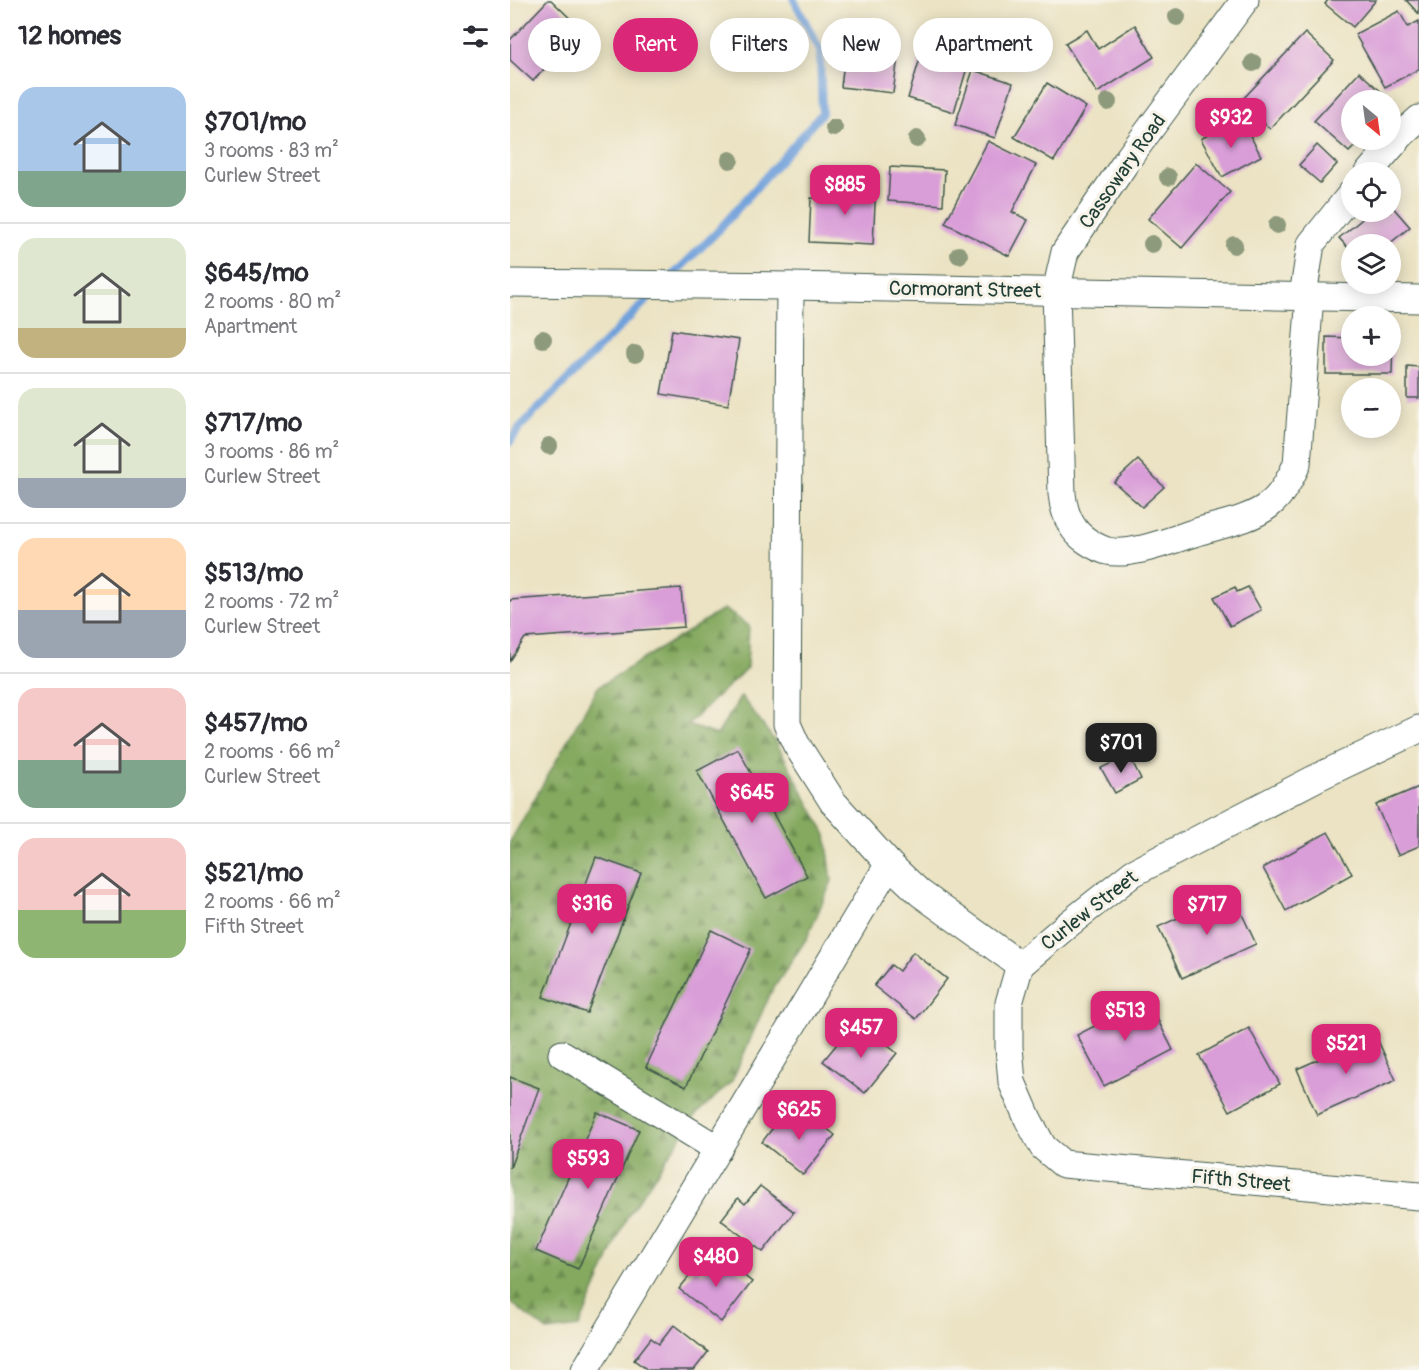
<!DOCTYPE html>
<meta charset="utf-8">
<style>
body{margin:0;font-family:Pangolin,sans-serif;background:#f2f2f3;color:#2b2b33;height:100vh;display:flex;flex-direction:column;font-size:22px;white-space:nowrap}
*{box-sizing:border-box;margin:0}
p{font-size:20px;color:#7c7c81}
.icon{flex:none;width:33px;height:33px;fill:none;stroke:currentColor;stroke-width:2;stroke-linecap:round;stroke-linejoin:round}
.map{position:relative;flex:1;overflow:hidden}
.details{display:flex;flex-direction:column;background:#fff;width:510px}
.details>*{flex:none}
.banner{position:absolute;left:18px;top:18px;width:570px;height:54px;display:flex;gap:12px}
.needle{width:39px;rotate:151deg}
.buttons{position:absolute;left:831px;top:90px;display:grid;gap:12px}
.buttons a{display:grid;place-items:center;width:60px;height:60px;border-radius:50%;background:#fff;box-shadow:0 3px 15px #0003;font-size:30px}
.price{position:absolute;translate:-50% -51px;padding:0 14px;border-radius:12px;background:#db2777;color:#fff;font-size:20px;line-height:39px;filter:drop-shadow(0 2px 3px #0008)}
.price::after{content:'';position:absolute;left:50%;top:36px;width:18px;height:14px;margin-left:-9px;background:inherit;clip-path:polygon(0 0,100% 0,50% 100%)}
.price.active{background:#222;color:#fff}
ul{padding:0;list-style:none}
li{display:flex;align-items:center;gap:18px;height:150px;padding:0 18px}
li+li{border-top:2px solid #e1e1e2}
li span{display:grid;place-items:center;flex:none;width:168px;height:120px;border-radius:18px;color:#555}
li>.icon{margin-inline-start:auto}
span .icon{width:72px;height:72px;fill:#fffc;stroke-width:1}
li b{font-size:26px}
h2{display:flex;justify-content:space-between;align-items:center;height:72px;padding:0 18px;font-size:26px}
.tag{padding:0 21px;border-radius:27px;background:#fff;box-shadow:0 3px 15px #0003;font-size:21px;line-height:54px}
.tag.active{background:#db2777;color:#fff}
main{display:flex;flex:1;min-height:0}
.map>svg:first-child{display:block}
.forest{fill:url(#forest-firs);stroke:#527349;stroke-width:1.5}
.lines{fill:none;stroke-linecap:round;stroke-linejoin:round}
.stream{stroke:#71a1db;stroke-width:8}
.building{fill:#d99dd8}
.minor-casing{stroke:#3e5649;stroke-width:29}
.minor{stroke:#fff;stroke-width:27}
.tree{fill:#8e9a7c}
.labels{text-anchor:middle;stroke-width:6;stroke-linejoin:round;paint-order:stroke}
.street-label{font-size:20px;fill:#1f3d34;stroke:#f7f3e8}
</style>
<main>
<section class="details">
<h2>12 homes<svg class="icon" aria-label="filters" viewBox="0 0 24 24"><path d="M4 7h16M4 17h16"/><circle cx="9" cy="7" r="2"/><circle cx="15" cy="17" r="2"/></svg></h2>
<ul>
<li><span style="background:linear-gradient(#a9c7e8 70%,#7fa58c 0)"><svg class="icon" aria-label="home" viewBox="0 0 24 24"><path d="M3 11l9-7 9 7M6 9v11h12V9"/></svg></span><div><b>$701/mo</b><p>3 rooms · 83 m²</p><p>Curlew Street</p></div></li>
<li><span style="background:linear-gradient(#dfe7d0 75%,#c2b280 0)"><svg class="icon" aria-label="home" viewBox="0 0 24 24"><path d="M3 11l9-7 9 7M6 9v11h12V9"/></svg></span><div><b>$645/mo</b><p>2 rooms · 80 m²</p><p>Apartment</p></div></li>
<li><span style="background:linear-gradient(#dfe7d0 75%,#9aa5b1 0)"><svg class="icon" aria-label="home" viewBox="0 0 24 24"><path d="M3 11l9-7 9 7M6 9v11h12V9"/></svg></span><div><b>$717/mo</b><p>3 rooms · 86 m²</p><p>Curlew Street</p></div></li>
<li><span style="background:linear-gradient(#ffd9b3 60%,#9aa5b1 0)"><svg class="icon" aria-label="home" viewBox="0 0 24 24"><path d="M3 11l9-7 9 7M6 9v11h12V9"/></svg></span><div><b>$513/mo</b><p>2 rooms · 72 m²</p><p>Curlew Street</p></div></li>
<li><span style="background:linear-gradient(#f6c9c9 60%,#7fa58c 0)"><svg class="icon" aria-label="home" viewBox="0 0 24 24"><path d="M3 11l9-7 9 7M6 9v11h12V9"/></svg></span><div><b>$457/mo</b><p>2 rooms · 66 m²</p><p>Curlew Street</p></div></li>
<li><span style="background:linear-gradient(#f6c9c9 60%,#8fb573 0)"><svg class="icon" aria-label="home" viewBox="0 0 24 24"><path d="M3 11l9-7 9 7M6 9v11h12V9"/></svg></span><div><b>$521/mo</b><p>2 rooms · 66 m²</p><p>Fifth Street</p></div></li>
</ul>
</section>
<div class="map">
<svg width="909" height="1370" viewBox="0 0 909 1370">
<defs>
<pattern id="forest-firs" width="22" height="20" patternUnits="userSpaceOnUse" patternTransform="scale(1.5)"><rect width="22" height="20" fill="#84a95e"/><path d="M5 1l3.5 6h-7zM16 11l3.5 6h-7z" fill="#6b8b4e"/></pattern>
</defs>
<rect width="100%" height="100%" fill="#f7f3e8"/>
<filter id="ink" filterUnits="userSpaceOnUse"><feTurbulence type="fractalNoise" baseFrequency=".0167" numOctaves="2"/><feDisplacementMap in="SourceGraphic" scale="12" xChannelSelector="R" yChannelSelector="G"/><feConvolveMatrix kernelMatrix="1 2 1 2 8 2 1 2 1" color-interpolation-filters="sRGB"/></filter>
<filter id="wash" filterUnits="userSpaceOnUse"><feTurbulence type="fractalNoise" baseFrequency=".008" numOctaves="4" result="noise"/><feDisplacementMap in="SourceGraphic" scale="24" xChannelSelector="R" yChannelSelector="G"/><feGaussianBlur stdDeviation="1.35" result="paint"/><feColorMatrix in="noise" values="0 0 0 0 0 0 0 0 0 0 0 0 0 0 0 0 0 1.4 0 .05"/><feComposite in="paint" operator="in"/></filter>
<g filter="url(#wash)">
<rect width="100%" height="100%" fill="#ebe3c3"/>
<path class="forest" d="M214 609 239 626 237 668 177 725 207 735 231 696 267 744 316 835 322 881 297 938 260 994 222 1081 186 1115 117 1217 69 1327 37 1331 0 1302V842L88 687Z"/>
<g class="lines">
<g class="stream">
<path d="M160 278 207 232 312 113 310 50 284 0"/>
<path d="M0 442 10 427 145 292"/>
</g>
</g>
<g id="blocks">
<g class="building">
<path d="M38 0H41L72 30 23 81 0 60V40Z"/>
<path d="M818 0H866L843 27 815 4Z"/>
<path d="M896 0H909V14Z"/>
<path d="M889 11 898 27 909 21V69L875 87 845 34Z"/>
<path d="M625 25 644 57 587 93 555 43 577 30 588 49Z"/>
<path d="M795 33 824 60 760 129 731 101Z"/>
<path d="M429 44 461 54 444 112 398 98 411 55 424 59Z"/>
<path d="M359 46 389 50 383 93 331 87 335 53 358 55Z"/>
<path d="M463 70 503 83 485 138 445 125Z"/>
<path d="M849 72 884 103 880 107V100H842V140H851L839 152 804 121Z"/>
<path d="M537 83 576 107 544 161 504 137Z"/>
<path d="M713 126 718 135 735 126 751 156 712 177 691 139Z"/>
<path d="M478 141 526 165 502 212 518 220 499 256 435 223Z"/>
<path d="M807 145 827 164 810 183 789 165Z"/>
<path d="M686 163 720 192 672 248 638 219Z"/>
<path d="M380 167 435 170 433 205 378 201Z"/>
<path d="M327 183 366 184 363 245 299 242 301 198 326 199Z"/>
<path d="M880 204 900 227 879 244H842V252L829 238 861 212H880Z"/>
<path d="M162 330 229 340 218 405 151 394Z"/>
<path d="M816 337 842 338V356H880V339H883L882 374H816Z"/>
<path d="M897 366 909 367V398H897Z"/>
<path d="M628 460 654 487 632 507 604 482Z"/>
<path d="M725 587 727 592 738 587 751 610 720 626 704 597Z"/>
<path d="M171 588 174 627 15 638 0 661V600Z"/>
<path d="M228 749 297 876 256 898 187 771Z"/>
<path d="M619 755 631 779 605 793 591 768Z"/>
<path d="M909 787V846L888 855 866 805Z"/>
<path d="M818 832 842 874 776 911 753 868Z"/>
<path d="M86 857 131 873 77 1013 33 997Z"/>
<path d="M722 893 746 944 672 978 648 927Z"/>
<path d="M201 930 241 949 176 1087 136 1067Z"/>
<path d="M403 952 437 979 406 1019 364 986 381 965 389 971Z"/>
<path d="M637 999 663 1050 594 1086 567 1035Z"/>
<path d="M353 1026 387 1053 355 1093 313 1061 331 1039 338 1045Z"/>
<path d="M739 1028 770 1084 720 1111 689 1055Z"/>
<path d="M865 1034 886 1080 807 1115 787 1069Z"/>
<path d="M0 1077 29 1088 0 1168Z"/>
<path d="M291 1108 325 1135 293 1175 252 1142 268 1121 276 1127Z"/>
<path d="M87 1112 129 1130 68 1269 26 1251Z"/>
<path d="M250 1186 284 1212 253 1252 211 1220 228 1198 235 1204Z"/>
<path d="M208 1255 242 1282 211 1322 169 1289 186 1268 193 1274Z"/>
<path d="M164 1325 198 1352 184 1370H138L124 1360 141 1338 149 1344Z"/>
</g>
</g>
</g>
<g filter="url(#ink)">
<use href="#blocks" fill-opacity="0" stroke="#3e5649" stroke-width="1.5"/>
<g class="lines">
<g class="minor-casing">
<g id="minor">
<path d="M735 0 620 156 555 252 546 291 552 494C554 513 560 530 577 541 583 545 590 549 597 551 622 557 666 538 690 531 713 524 740 520 759 505 772 495 780 479 787 464L800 296"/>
<path d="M859 172 892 134 909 119"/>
<path d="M0 283 280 286 909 299"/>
<path d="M280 286 277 724 286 744 323 802 379 864 410 893 510 965"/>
<path d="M793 296 801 244 842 193"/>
<path d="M909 729 808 777 623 873 556 926 510 965 499 1003V1047L502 1082 518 1119 533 1147 553 1164 909 1196"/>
<path d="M52 1054 208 1149"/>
<path d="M75 1370 379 864"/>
</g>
</g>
<use href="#minor" class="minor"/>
</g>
<g class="tree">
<circle cx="667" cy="17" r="9"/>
<circle cx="743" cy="63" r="9"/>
<circle cx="598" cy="102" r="9"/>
<circle cx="324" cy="128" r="9"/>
<circle cx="407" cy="139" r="9"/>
<circle cx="220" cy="160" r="9"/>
<circle cx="658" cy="177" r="9"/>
<circle cx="767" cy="225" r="9"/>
<circle cx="642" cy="244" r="9"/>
<circle cx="724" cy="245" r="9"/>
<circle cx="449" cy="255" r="9"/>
<circle cx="33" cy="339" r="9"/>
<circle cx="125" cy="354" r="9"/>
<circle cx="39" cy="446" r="9"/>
</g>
</g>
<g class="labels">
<g class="street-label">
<text transform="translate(612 171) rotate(-55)" y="7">Cassowary Road</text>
<text transform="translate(455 289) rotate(1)" y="7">Cormorant Street</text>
<text transform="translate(579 910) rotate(-38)" y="7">Curlew Street</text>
<text transform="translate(731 1180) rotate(5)" y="7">Fifth Street</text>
</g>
</g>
</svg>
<div class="buttons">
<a><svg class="needle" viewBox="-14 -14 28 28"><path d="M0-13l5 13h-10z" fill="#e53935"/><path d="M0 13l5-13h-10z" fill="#7c7c81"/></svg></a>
<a><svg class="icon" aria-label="locate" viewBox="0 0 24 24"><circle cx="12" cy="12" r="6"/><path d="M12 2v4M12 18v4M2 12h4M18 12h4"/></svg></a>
<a><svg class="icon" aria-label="layers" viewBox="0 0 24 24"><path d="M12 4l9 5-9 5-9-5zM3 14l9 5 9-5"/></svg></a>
<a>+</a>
<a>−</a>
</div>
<b class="price" style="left:721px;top:149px">$932</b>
<b class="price" style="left:335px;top:216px">$885</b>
<b class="price active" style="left:611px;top:774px">$701</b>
<b class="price" style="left:242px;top:824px">$645</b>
<b class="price" style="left:82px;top:935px">$316</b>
<b class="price" style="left:697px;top:936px">$717</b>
<b class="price" style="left:615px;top:1042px">$513</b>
<b class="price" style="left:351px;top:1059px">$457</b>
<b class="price" style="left:836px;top:1075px">$521</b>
<b class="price" style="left:289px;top:1141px">$625</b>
<b class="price" style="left:78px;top:1190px">$593</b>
<b class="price" style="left:206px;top:1288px">$480</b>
<div class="banner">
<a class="tag">Buy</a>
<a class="tag active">Rent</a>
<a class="tag">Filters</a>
<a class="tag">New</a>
<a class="tag">Apartment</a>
</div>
</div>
</main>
